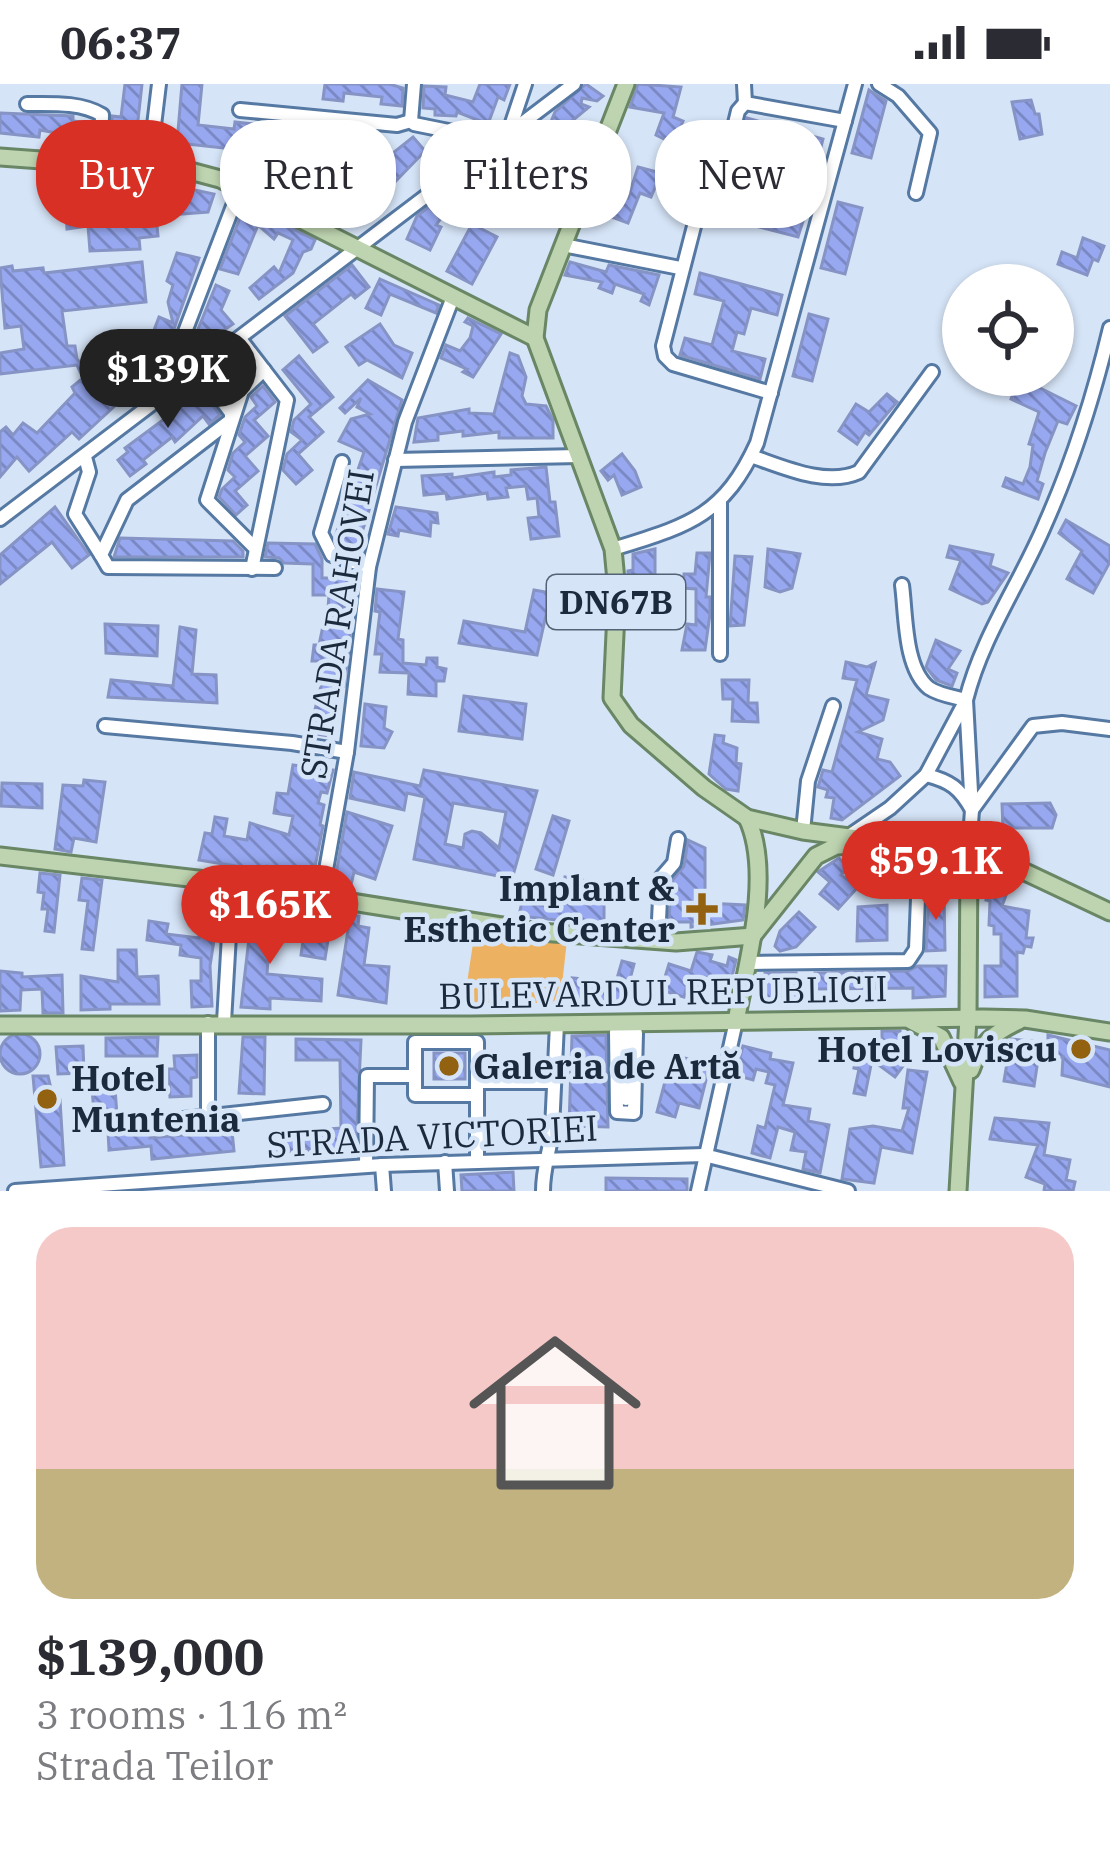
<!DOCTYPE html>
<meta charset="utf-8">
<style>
body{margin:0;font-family:"IBM Plex Serif",serif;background:#f2f2f3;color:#2b2b33;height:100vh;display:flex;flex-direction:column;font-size:45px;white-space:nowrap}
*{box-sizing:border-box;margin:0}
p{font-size:39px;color:#7c7c81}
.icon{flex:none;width:66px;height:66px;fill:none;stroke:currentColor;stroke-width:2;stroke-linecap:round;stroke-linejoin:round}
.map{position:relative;height:1107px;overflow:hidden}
.side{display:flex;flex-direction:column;background:#fff;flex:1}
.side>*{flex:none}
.guide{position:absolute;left:36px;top:36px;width:1038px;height:108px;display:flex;gap:24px}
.buttons{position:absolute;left:942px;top:180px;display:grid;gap:24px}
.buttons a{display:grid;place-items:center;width:132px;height:132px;border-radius:50%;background:#fff;box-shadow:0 3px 9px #0004;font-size:60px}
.price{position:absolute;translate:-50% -102px;padding:0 27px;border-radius:42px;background:#d93025;color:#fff;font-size:39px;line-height:78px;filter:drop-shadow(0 3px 6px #0008)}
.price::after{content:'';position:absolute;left:50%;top:72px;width:36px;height:27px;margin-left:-18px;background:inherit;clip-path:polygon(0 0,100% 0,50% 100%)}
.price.on{background:#222;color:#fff}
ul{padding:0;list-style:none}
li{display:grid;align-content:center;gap:24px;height:636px;padding:0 36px}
li span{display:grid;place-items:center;height:372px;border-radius:36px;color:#555}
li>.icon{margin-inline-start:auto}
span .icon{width:216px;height:216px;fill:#fffc;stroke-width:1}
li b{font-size:51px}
.pill{padding:0 42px;border-radius:48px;background:#fff;box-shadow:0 3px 9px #0004;font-size:42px;line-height:108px}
.pill.on{background:#d93025;color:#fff}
.status{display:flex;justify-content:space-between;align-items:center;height:84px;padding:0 60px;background:#fff;direction:ltr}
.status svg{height:33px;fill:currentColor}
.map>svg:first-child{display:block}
.green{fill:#edb261}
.building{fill:url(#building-back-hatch);stroke:#8693c5;stroke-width:3;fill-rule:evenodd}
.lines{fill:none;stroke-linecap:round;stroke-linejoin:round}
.minor-casing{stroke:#5679a3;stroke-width:18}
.major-casing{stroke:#698665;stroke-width:21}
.minor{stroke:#fff;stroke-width:12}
.major{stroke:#bed4b0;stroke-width:15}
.poi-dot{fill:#936211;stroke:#d5e4f7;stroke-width:4.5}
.labels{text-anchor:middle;stroke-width:9;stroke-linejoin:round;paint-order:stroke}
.shield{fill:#d5e4f7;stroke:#536274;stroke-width:3}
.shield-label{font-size:33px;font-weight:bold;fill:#1b2a3c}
.street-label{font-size:36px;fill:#1b2a3c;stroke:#d5e4f7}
.poi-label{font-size:36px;font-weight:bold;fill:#1b2a3c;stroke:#d5e4f7;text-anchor:end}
</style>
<div class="status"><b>06:37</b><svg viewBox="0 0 49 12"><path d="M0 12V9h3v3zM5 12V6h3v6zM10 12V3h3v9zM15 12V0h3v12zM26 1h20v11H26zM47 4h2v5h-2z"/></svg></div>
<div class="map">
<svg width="1110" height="1107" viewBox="0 0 1110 1107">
<defs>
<pattern id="building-back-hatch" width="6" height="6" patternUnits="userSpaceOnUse" patternTransform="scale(3)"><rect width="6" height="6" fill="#97a8f1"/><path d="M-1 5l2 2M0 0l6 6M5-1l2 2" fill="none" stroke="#7a89c4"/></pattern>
</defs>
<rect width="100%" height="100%" fill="#d5e4f7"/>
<path class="green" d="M475 846 567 856 560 919H464Z"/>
<g class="building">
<path d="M125 0H142L136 54 112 51V32L121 33Z"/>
<path d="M182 0H202L198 41 234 45 235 38 274 42 273 48 310 52V46L333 48 331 70 318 69V74L177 59Z"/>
<path d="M325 0H389L403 4 402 22 381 20 382 13 344 9 343 17 323 15Z"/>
<path d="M480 0H510L504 16 498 13 488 40 457 28 456 32 435 31V25L423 24 424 2 446 3 445 11 473 18Z"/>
<path d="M586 0 603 12 597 17 582 14 581 20 589 23 567 41 574 46 560 76 569 82 565 97 546 89 544 80 535 77 555 28Z"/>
<path d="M638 0 681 3 673 33 683 37 674 60 656 51 664 29 630 23Z"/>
<path d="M869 6 886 17 871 74 852 69Z"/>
<path d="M1031 16 1035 30H1039L1042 50 1020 55 1012 18Z"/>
<path d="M0 29 73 32V37L91 39 89 55 40 46 39 53 0 49Z"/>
<path d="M747 34 823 55 818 74 742 54Z"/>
<path d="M413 53 425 67 388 105 386 102 380 108 368 94 354 107 345 96 344 89 370 62 383 77Z"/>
<path d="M638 83 661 89 651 113 640 109 628 139 596 127 601 113 616 119 620 111 628 114Z"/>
<path d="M64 90 79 91 80 97 145 96V115L152 114V120L174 115V109L195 106 214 110 208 128 156 132 158 152 139 154 140 165 90 167 88 142 67 145Z"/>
<path d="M725 113 804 134 798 153 720 133Z"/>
<path d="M435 118 447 126 436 141 441 143 430 166 407 155 417 132Z"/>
<path d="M838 118 862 124 845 190 821 184Z"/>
<path d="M245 121 315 156 311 165 303 168 293 189 259 215 250 204 274 183 279 189 293 156 278 149 274 155 258 141 238 190 220 185Z"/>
<path d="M472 140 497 153 472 200 447 187Z"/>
<path d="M1083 154 1104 162 1098 177 1093 175 1087 191 1058 180 1062 168 1077 174Z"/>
<path d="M177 169 199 174 162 279 147 302 129 286 158 251 153 249 159 233 173 239 168 218 173 201 167 197Z"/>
<path d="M142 178 146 218 62 227 67 262H75L77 275 90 290 96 285 120 317 79 355 72 348 29 387 17 373 0 393V348L6 343 13 351 23 339 37 349 75 309 72 303 83 294 77 281 0 290V269L24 265 21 242 5 244 0 184 12 182 13 187 43 184 44 189Z"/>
<path d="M570 178 606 188 609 181 659 191 649 221 641 217 644 210 615 200 612 209 599 204 602 198 565 191Z"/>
<path d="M352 181 369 203 355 214 351 210 313 240 327 258 313 268 285 232Z"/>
<path d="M700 189 782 211 777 231 751 224 744 250 737 248 732 267 765 275 760 295 680 271 685 254 712 261 724 217 695 210Z"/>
<path d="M380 195 439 221 436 229 390 210 381 231 366 224Z"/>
<path d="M216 201 229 207 221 226 233 240 195 266 192 260Z"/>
<path d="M809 230 828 235 812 297 793 292Z"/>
<path d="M468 234 501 250 473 293 463 288 467 285 441 274 446 261 460 267 470 254 473 242 465 238Z"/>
<path d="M380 240 394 261 412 269 402 294 367 276 359 281 346 263Z"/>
<path d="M510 269 518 272 526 293 522 312 526 320 546 322 553 336V354H499V348L463 352V347L438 350V356L414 358 418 334 469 325V329L494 330Z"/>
<path d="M299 272 333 313 309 333 323 348 298 370 312 386 296 400 283 386 287 370 302 356 291 348 294 336 311 320 283 286Z"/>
<path d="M1020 294 1076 322 1067 340 1058 337 1045 369 1037 397 1043 400 1038 415 1003 402 1006 394 1023 400 1030 383 1033 361 1029 360 1039 328 1011 315Z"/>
<path d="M368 296 402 316 372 415H368L371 420 357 464 338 459 335 453 364 368 339 357 351 335 370 330 357 323 361 314 345 329 340 324Z"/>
<path d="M263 302 275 318 254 336 268 352 245 372 258 387 235 407 247 421 236 431 219 413 222 405 235 393 228 386 233 369 245 358 239 351 245 333 257 322 251 313Z"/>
<path d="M202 307 220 331 209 340 203 332 175 358 172 353 143 376 146 380 130 392 118 376 128 368 125 364Z"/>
<path d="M887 310 897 318 869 351 865 348 857 360 839 347 856 320 869 328Z"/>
<path d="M622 370 635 387 641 403 622 411 614 391 608 396 601 387Z"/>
<path d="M546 383 550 418H555L559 452 531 455 528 434 539 433 537 414 528 415 526 402 506 404 508 413 488 415 487 409 447 415 446 409 424 411 422 392 452 390V394L494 388V393L511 391V386Z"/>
<path d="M55 423 89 471 72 484 52 458 0 500V471Z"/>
<path d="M396 423 437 429 438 439 431 438 430 452 399 446 398 452 388 450Z"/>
<path d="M1066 436 1110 462V478L1093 509 1067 495 1082 467 1059 449Z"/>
<path d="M120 454 233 457 243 467V473H114Z"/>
<path d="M268 459 315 460 322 475V494H347L343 540 351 541 349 565 344 602 340 601 333 627 330 652 309 649 322 598 317 597 320 577H312L314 561H319L324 537H327L329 511H313V480L284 479 279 474 265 473Z"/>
<path d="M950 462 993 471 990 482 1008 489 988 518 982 520 950 505 961 476 947 473Z"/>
<path d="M655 465V495H659V503L668 504V518L648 520 629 511 628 487 633 486V470Z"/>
<path d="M768 465 800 470 792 504 780 508 765 503Z"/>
<path d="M697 469H710L706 513H710V530L705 566H682L687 540 696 541V505L683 504 684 490H695Z"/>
<path d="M735 472 752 473 744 541 730 542Z"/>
<path d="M377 505 404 508 398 555 403 556V579L426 581 427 574H437V583L446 585 444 597H436V612L408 610 409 589 380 588 382 570H375L380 528 375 527Z"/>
<path d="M534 506 551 509 537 571 459 559 464 537 525 548Z"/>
<path d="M105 540 158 542 157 572 106 569Z"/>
<path d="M180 543 196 546 192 590 216 591 217 619 108 613 111 596 173 602Z"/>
<path d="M936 556 960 567 948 585 957 589 952 602 936 596 926 583Z"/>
<path d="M846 578 867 583 875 579 866 611 888 616 883 636 858 648 882 655 877 675 890 678 900 692 842 736 831 734 834 714 826 713 828 706 818 703 823 686 832 688 857 596 843 594Z"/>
<path d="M722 596H749L748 619H757L758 638 732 637 733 615H723Z"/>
<path d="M464 612 526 620 522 655 459 647Z"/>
<path d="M365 620 386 623 384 644 392 648 384 664 361 662Z"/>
<path d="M715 651 724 652 723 659 737 664 736 679 741 680 738 707 726 705 709 690Z"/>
<path d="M293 681 333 686 327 709 321 708 318 719 324 721 320 741 323 742 313 793 267 782 266 787 199 776 205 749 212 750 215 733 227 735 224 752 247 756 250 739 289 751 293 732 274 729 277 709 288 710Z"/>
<path d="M424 686 537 707 512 795 414 775 425 713 407 709 404 726 350 714 354 688 420 702ZM453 719 506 728 499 764 481 749 472 747 465 750 463 764 445 760Z"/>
<path d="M84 696 105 698 96 758 74 754 71 768 55 765 63 701 83 702Z"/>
<path d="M2 699 42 700V724L1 722Z"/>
<path d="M1050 719 1056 731 1052 744H1003L1002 720Z"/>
<path d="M347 728 392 742 375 795 354 788 351 801 335 796Z"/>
<path d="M553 732 569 737 553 791 536 785Z"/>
<path d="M688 756 705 764V819L745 821 743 836 691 843V838H669L671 798 684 782Z"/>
<path d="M839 774 848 784 841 791 858 803 838 825 820 810 830 798 818 788Z"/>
<path d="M990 785 1012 795 1002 822 1029 827 1026 854H1033L1031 863 1025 862 1023 869 1017 868V912L985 913V882H1001V850H994V842L989 841 990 817 986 816Z"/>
<path d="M40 789 60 791 54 848 45 847 48 825H42L44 809 38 808Z"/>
<path d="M565 793 604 800V841L519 832 522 817 553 824 554 817 560 816Z"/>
<path d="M82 794 102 796 93 866 82 865 88 817 79 816Z"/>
<path d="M929 809H944L945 866 926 867Z"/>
<path d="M248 820 278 824 276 846 270 845 267 890 322 895 321 917 270 914V925L241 923 250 846 246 845Z"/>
<path d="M887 821V856L857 857 858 823Z"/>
<path d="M202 823 219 824 210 882 212 922 192 923 191 897H201V874L180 871 181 861 147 856 149 837 168 840 166 850 199 854Z"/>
<path d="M308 823 359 832 358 842 369 844 364 881 389 883 386 919 338 911 348 846 330 843 325 875 301 871Z"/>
<path d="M799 828 815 843 796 863 780 867 775 862 780 847Z"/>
<path d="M118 866H136L137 893 158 892 159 920H110V925L81 926V892L118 898Z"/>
<path d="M697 868 712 871 710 877 727 882 729 873 736 876 725 922 718 921 723 899 704 893 700 909 686 905 684 913 661 906 669 880 691 887Z"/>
<path d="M622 877 634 880 623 922 569 920 572 894 616 898Z"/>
<path d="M918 882H946L945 912 913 914V904L815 905V889L908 887Z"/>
<path d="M0 887 22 889V893L62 891 63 929H43L42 905 21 906 20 926 0 927Z"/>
<path d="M765 889H796L797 914 766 915Z"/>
<path d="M882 947H900V966L909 974 895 993 872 976 865 1011 854 1009 859 985 854 984 857 970 882 975Z"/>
<circle cx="20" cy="970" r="20"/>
<path d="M606 951 608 1043 569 1042 572 952Z"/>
<path d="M1048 951 1110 966V1003L1062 991 1063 973 1038 976 1034 1002 1004 997 1011 955 1048 959Z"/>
<path d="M158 953 157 972H106V954Z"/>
<path d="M243 953H265L264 1010 239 1009Z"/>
<path d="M296 955 361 956 356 1063 270 1069 268 1050 341 1044 340 976H296Z"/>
<path d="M83 962 84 989 58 990 56 963Z"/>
<path d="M743 962 771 969 770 975 793 979 783 1021 810 1025 808 1037 829 1041 820 1089 803 1085 806 1068 791 1066 795 1048 778 1043 770 1074 752 1069 758 1042 765 1044 775 1001 766 999 769 988 756 985 753 996 735 991Z"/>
<rect x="434" y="969" width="31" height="26"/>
<path d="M197 971V993L191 994V1012L170 1013 168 985H175L174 972Z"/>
<path d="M672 971 710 980 699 1024 679 1019 675 1033 657 1028Z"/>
<path d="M908 986 927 988 912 1069 881 1063 874 1099 842 1095 850 1045 873 1042 902 1047 909 1024H903Z"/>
<path d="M33 992H48L54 1017 60 1016 64 1081 41 1083Z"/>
<path d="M115 1004 118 1045 149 1043 150 1054 232 1047 234 1067 152 1075 151 1062 109 1066 108 1047 96 1048 92 1006Z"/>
<path d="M995 1034 1049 1039 1044 1071 1070 1076 1066 1096 1075 1098 1073 1107H1044L1045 1100 1026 1093 1038 1061 990 1055Z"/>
<path d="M513 1088 514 1107H462L461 1091Z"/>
<path d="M606 1094 687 1095V1107H606Z"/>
</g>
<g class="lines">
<g class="minor-casing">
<g id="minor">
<path d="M414 0 411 37 414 40 498 57"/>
<path d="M744 0 745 19"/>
<path d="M879 0 898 12 930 49 916 109"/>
<path d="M745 19 738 27 720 101 706 96 663 262 665 272 673 280 771 309"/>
<path d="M745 19 845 37"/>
<path d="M27 20C51 20 81 18 102 31L101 81"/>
<path d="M240 26 397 41 411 37"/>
<path d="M509 48 525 0"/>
<path d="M149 83 159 0"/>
<path d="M563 161 680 184"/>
<path d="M240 255 287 316 252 485"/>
<path d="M199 286 231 329V336L127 416 101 471 108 483 275 484"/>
<path d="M174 305 170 287 240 104"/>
<path d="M751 372C783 383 826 403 859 388L932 288"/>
<path d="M85 373 89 388 75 430 101 471"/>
<path d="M395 376 579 372"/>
<path d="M342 378 321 449 332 471 369 483"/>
<path d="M0 435 574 0"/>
<path d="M255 464 207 416 242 307 264 286"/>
<path d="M613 465C686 442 723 434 757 359L855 0"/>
<path d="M720 570V418"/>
<path d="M105 642 292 659 347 668"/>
<path d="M926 691C950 697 960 704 972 726L1033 642 1062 639 1110 645"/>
<path d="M803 747 808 697 833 622"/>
<path d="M849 752 890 724 926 691 966 616C955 613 939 611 929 604 904 584 906 530 902 501"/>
<path d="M969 768 972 726 966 616C982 552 1021 498 1046 438 1074 375 1094 311 1110 244"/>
<path d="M321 814 347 668 369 483 405 338 453 213"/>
<path d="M658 857 661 794 674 779 678 755"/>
<path d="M747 879 908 877 916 865 920 763"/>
<path d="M224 938 232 799"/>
<path d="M616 948 636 949 634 1029 617 1028Z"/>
<path d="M626 948V1015"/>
<path d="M477 998H553"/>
<path d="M208 1032V939"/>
<path d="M165 1037 323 1020"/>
<path d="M477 1077V958H415V1011H477"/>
<path d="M445 1078 447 1107"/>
<path d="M382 1081 384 1107"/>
<path d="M366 1082 367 992H415"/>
<path d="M15 1107 382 1081 704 1071 848 1107"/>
<path d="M543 1107C543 1083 550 1068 552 1045L557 940"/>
<path d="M698 1107 736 937"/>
</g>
</g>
<g class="major-casing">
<g id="major">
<path d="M626 0 538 226 535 254 613 465 617 507 612 614 631 641 704 704 747 734 803 747 989 771 1110 828"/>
<path d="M0 73 190 87 220 95 535 254"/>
<path d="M0 772 232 799 540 848 676 858 753 852"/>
<path d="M755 849 816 772 836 762 858 761"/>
<path d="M736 937C747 879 773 789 747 734"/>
<path d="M911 937 941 953 962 998"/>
<path d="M0 941H471L983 934 1025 935 1110 948"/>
<path d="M971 986C980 959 994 949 1019 937"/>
<path d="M958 1107 968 934 969 768"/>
</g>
</g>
<use href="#minor" class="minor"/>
<use href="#major" class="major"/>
</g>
<g class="poi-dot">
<path d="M696 807h12v12h12v12h-12v12h-12v-12h-12v-12h12z"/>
<circle cx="1081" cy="965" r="12"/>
<circle cx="449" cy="982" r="12"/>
<circle cx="47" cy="1015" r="12"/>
</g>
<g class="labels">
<rect class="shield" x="547" y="491" width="138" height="54" rx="9"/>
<g class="shield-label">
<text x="616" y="530">DN67B</text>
</g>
<g class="street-label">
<text transform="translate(337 540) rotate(-81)" y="13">STRADA RAHOVEI</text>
<text transform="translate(663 908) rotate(-1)" y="13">BULEVARDUL REPUBLICII</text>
<text transform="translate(432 1052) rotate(-3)" y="13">STRADA VICTORIEI</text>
</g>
<g class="poi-label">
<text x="675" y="817">Implant &amp;<tspan x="675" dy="41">Esthetic Center</tspan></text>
<text x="1057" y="978">Hotel Loviscu</text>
<text x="473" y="995" text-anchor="start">Galeria de Artă</text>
<text x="71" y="1007" text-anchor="start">Hotel<tspan x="71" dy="41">Muntenia</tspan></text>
</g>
</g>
</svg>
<div class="buttons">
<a><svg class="icon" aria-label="locate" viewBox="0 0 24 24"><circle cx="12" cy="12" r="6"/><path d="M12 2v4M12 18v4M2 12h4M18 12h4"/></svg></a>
</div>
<b class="price on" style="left:168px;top:347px">$139K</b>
<b class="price" style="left:936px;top:839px">$59.1K</b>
<b class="price" style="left:270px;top:883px">$165K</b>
<div class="guide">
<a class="pill on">Buy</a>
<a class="pill">Rent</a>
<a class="pill">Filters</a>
<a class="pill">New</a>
</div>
</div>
<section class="side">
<ul>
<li><span style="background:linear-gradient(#f6c9c9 65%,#c2b280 0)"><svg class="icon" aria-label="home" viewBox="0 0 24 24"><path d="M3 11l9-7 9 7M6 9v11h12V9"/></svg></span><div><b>$139,000</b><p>3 rooms · 116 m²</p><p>Strada Teilor</p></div></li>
</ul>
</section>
